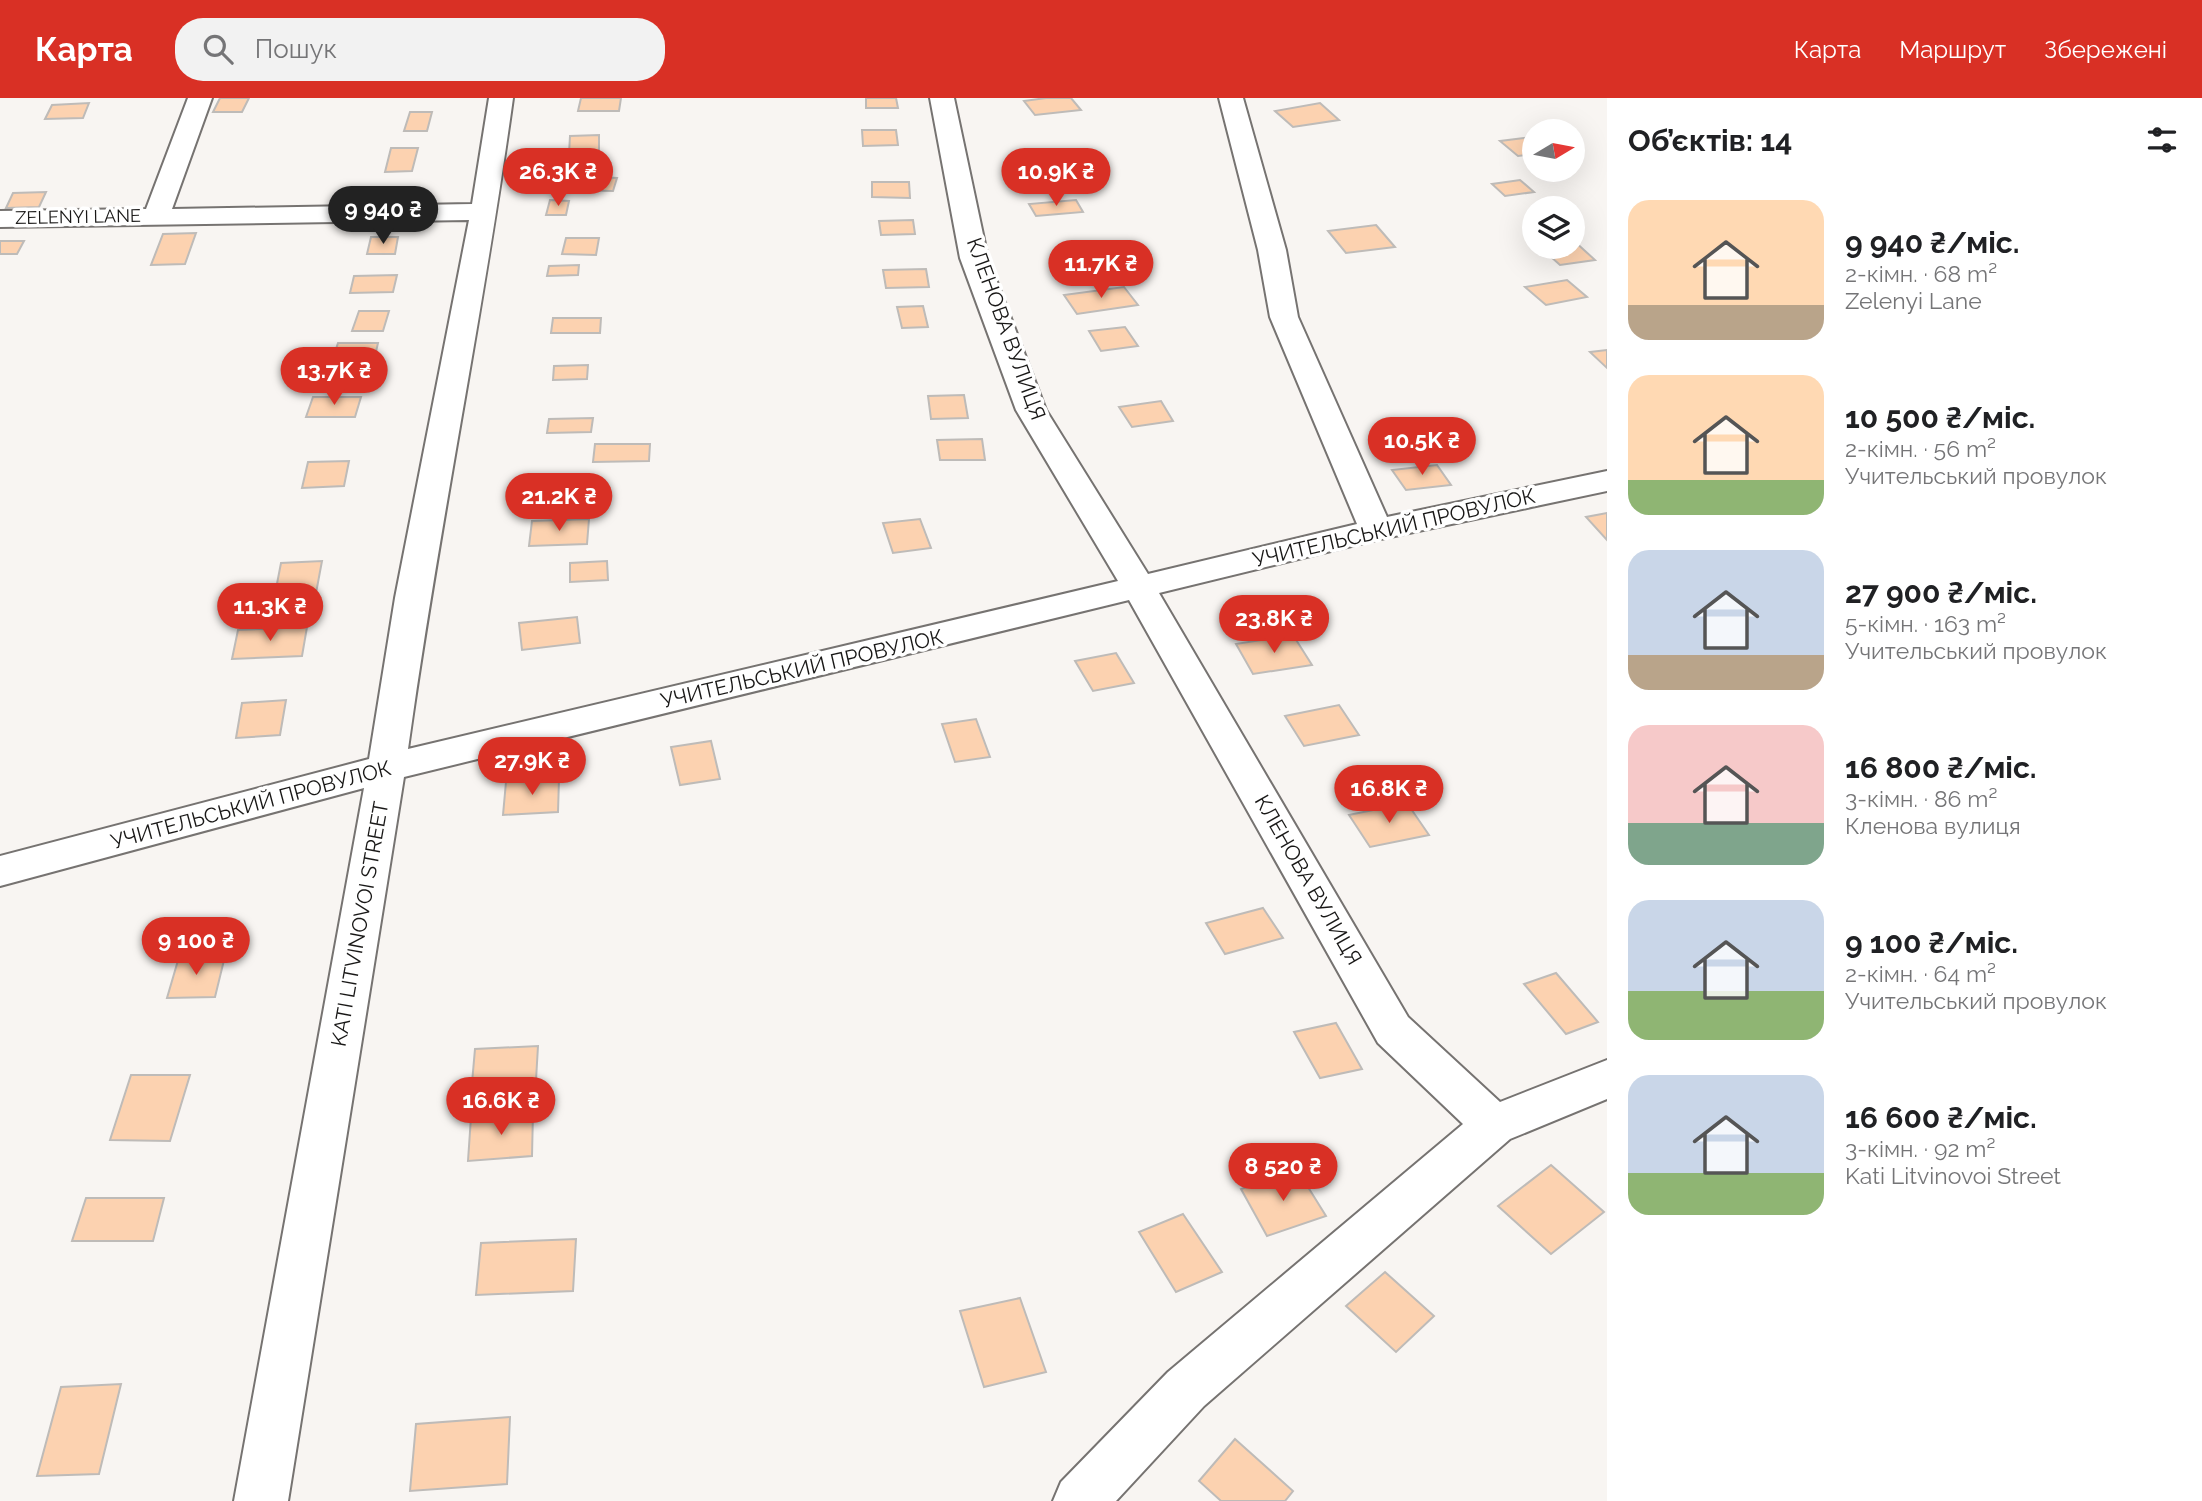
<!DOCTYPE html>
<html lang="uk">
<meta charset="utf-8">
<style>
body{margin:0;font-family:Raleway,sans-serif;background:#f2f2f2;color:#202124;height:100vh;display:flex;flex-direction:column;font-size:26px;white-space:nowrap}
*{box-sizing:border-box;margin:0}
p{font-size:23px;color:#757577}
.icon{flex:none;width:38px;height:38px;fill:none;stroke:currentColor;stroke-width:2;stroke-linecap:round;stroke-linejoin:round}
.map{position:relative;flex:1;overflow:hidden}
.side{display:flex;flex-direction:column;background:#fff;width:595px}
.side>*{flex:none}
.needle{width:46px;rotate:80deg}
.buttons{position:absolute;left:1522px;top:21px;display:grid;gap:14px}
.buttons a{display:grid;place-items:center;width:63px;height:63px;border-radius:50%;background:#fff;box-shadow:0 7px 28px #0002;font-size:35px}
.price{position:absolute;translate:-50% -60px;padding:0 16px;border-radius:24px;background:#d93025;color:#fff;font-size:23px;line-height:46px;filter:drop-shadow(0 2px 4px #0008)}
.price::after{content:'';position:absolute;left:50%;top:42px;width:21px;height:16px;margin-left:-10px;background:inherit;clip-path:polygon(0 0,100% 0,50% 100%)}
.price.on{background:#222;color:#fff}
ul{padding:0;list-style:none}
li{display:flex;align-items:center;gap:21px;height:175px;padding:0 21px}
li span{display:grid;place-items:center;flex:none;width:196px;height:140px;border-radius:21px;color:#555}
li>.icon{margin-inline-start:auto}
span .icon{width:84px;height:84px;fill:#fffc;stroke-width:1}
li b{font-size:30px}
h2{display:flex;justify-content:space-between;align-items:center;height:84px;padding:0 21px;font-size:30px}
header{display:flex;align-items:center;gap:42px;box-sizing:border-box;height:98px;padding:0 35px;background:#d93025;color:#fff}
header strong{font-size:33px}
nav{display:flex;gap:38px;margin-inline-start:auto;font-size:24px}
.search{width:490px;height:63px;background:#f2f2f2;display:flex;align-items:center;gap:18px;box-sizing:border-box;padding:0 24px;border-radius:28px;color:#757577;font-size:26px}
main{display:flex;flex:1;min-height:0}
.map>svg:first-child{display:block}
.building{fill:#fcd2b0;stroke:#bebbb8;stroke-width:2}
.lines{fill:none;stroke-linecap:round;stroke-linejoin:round}
.street-casing{stroke:#767371;stroke-width:4}
.street{fill:#fff;fill-rule:evenodd}
.labels{text-anchor:middle;stroke-width:7;stroke-linejoin:round;paint-order:stroke}
.far-street-label{font-size:18px;fill:#181716;stroke:#fff}
.street-label{font-size:21px;fill:#181716;stroke:#fff}
</style>
<header>
<strong>Карта</strong>
<div class="search"><svg class="icon" aria-label="search" viewBox="0 0 24 24"><circle cx="10" cy="10" r="6"/><path d="M15 15l6 6"/></svg>Пошук</div>
<nav><a>Карта</a><a>Маршрут</a><a>Збережені</a></nav>
</header>
<main>
<div class="map">
<svg width="1607" height="1403" viewBox="0 0 1607 1403">
<rect width="100%" height="100%" fill="#f8f5f2"/>
<g class="building">
<path d="M220 0H249L242 14H213Z"/>
<path d="M581 0H621L619 13H578Z"/>
<path d="M866 0H896L898 10H866Z"/>
<path d="M1046 0H1071L1081 12 1035 17 1024 3Z"/>
<path d="M89 5 83 20 45 21 52 7Z"/>
<path d="M1320 5 1339 22 1293 29 1275 13Z"/>
<path d="M410 14H432L427 33H404Z"/>
<path d="M862 32H896L898 47 863 48Z"/>
<path d="M599 37V55L569 56 570 38Z"/>
<path d="M1533 39 1535 56 1518 58 1500 43Z"/>
<path d="M391 50H418L412 73 385 74Z"/>
<path d="M1047 59 1055 69 1012 74 1005 64Z"/>
<path d="M572 78 617 80 613 93 567 92Z"/>
<path d="M1520 82 1534 94 1505 98 1492 86Z"/>
<path d="M872 84H909L910 100 872 99Z"/>
<path d="M46 94 39 109 6 110 13 95Z"/>
<path d="M550 102 569 103 566 117H546Z"/>
<path d="M1076 102 1083 114 1036 118 1029 106Z"/>
<path d="M913 122 915 136 881 137 879 123Z"/>
<path d="M1376 127 1395 149 1346 155 1328 133Z"/>
<path d="M196 135 185 166 151 167 163 136Z"/>
<path d="M371 139H398L395 156H367Z"/>
<path d="M566 140H599L596 157 562 156Z"/>
<path d="M1573 142 1595 162 1560 167 1540 149H1573Z"/>
<path d="M0 143H24L17 156H0Z"/>
<path d="M579 167 578 177 547 178 549 168Z"/>
<path d="M926 171 929 189 886 190 883 172Z"/>
<path d="M397 177 393 194 350 195 354 178Z"/>
<path d="M1567 182 1587 199 1546 207 1525 189Z"/>
<path d="M1124 189 1138 207 1077 216 1064 197Z"/>
<path d="M923 208 928 229 902 230 897 209Z"/>
<path d="M359 213H389L383 233H352Z"/>
<path d="M553 220H601L600 235H551Z"/>
<path d="M1125 229 1138 248 1101 253 1089 233Z"/>
<path d="M338 245H378L374 262 332 263Z"/>
<path d="M1607 252V270L1590 254Z"/>
<path d="M588 267 587 281 553 282 554 268Z"/>
<path d="M964 297 968 320 931 321 928 298Z"/>
<path d="M313 299H361L355 319H306Z"/>
<path d="M1161 303 1173 323 1132 329 1119 309Z"/>
<path d="M593 320 591 334 547 335 549 321Z"/>
<path d="M982 341 985 362H940L937 342Z"/>
<path d="M595 346H650L649 363 593 364Z"/>
<path d="M349 363 344 388 302 390 308 364Z"/>
<path d="M1437 367 1451 387 1406 392 1392 372Z"/>
<path d="M1607 415V442L1586 419Z"/>
<path d="M589 421 587 446 529 448 532 423Z"/>
<path d="M920 421 931 450 893 455 883 425Z"/>
<path d="M322 463 316 495 275 496 281 465Z"/>
<path d="M607 463 608 482 570 484V465Z"/>
<path d="M577 519 580 545 522 552 519 525Z"/>
<path d="M307 529 302 558 232 561 238 532Z"/>
<path d="M1293 537 1312 567 1253 576 1236 546Z"/>
<path d="M1116 555 1134 585 1093 593 1075 563Z"/>
<path d="M286 602 280 637 236 640 242 605Z"/>
<path d="M1339 607 1359 637 1304 648 1285 618Z"/>
<path d="M976 621 990 659 955 664 942 626Z"/>
<path d="M711 643 720 681 680 687 671 649Z"/>
<path d="M559 681 558 714 503 717 506 684Z"/>
<path d="M1407 705 1429 737 1370 749 1349 717Z"/>
<path d="M1263 810 1283 840 1225 856 1206 825Z"/>
<path d="M225 858 215 899 167 900 179 859Z"/>
<path d="M1556 875 1598 924 1566 936 1524 886Z"/>
<path d="M1336 925 1362 971 1320 980 1294 934Z"/>
<path d="M538 948 536 982 472 985 475 951Z"/>
<path d="M131 977H190L170 1043 110 1042Z"/>
<path d="M533 1014 532 1058 468 1063 471 1019Z"/>
<path d="M1551 1067 1604 1114 1551 1156 1498 1108Z"/>
<path d="M1298 1073 1326 1118 1267 1138 1241 1091Z"/>
<path d="M86 1100H164L153 1143H72Z"/>
<path d="M1183 1116 1222 1174 1176 1194 1139 1134Z"/>
<path d="M576 1141 573 1193 476 1197 481 1145Z"/>
<path d="M1385 1174 1434 1218 1396 1254 1346 1208Z"/>
<path d="M1020 1200 1046 1274 984 1289 960 1213Z"/>
<path d="M121 1286 99 1376 37 1378 61 1289Z"/>
<path d="M510 1319 507 1386 410 1393 416 1326Z"/>
<path d="M1235 1341 1293 1393 1285 1403H1221L1199 1383Z"/>
</g>
<g class="lines">
<g class="street-casing">
<path id="street" d="M188 0H212L172 111 472 106 489 0H513C483 218 438 433 408 651L1118 483 1016 312 960 160 930 0H954L988 160 1046 312 1148 476 1357 426 1270 219 1258 152 1219 0H1243L1286 152 1298 219 1387 419 1607 373V393L1376 442 1159 495 1408 919 1500 1004 1607 962V1001L1510 1041 1204 1308 1116 1403H1053L1061 1384 1168 1274 1463 1026 1378 945 1129 502 404 679 288 1403H234L364 690 0 788V758L369 661 395 500 469 122 0 129V113L146 111Z"/>
</g>
<use href="#street" class="street"/>
</g>
<g class="labels">
<g class="far-street-label">
<text transform="translate(78 119) rotate(-1)" y="6">ZELENYI LANE</text>
</g>
<g class="street-label">
<text transform="translate(1006 231) rotate(70)" y="7">КЛЕНОВА ВУЛИЦЯ</text>
<text transform="translate(1394 430) rotate(-13)" y="7">УЧИТЕЛЬСЬКИЙ ПРОВУЛОК</text>
<text transform="translate(802 571) rotate(-13)" y="7">УЧИТЕЛЬСЬКИЙ ПРОВУЛОК</text>
<text transform="translate(251 707) rotate(-15)" y="7">УЧИТЕЛЬСЬКИЙ ПРОВУЛОК</text>
<text transform="translate(1308 782) rotate(60)" y="7">КЛЕНОВА ВУЛИЦЯ</text>
<text transform="translate(360 826) rotate(-80)" y="7">KATI LITVINOVOI STREET</text>
</g>
</g>
</svg>
<div class="buttons">
<a><svg class="needle" viewBox="-14 -14 28 28"><path d="M0-13l5 13h-10z" fill="#e53935"/><path d="M0 13l5-13h-10z" fill="#757577"/></svg></a>
<a><svg class="icon" aria-label="layers" viewBox="0 0 24 24"><path d="M12 4l9 5-9 5-9-5zM3 14l9 5 9-5"/></svg></a>
</div>
<b class="price" style="left:558px;top:110px">26.3K ₴</b>
<b class="price" style="left:1056px;top:110px">10.9K ₴</b>
<b class="price on" style="left:383px;top:148px">9 940 ₴</b>
<b class="price" style="left:1101px;top:202px">11.7K ₴</b>
<b class="price" style="left:334px;top:309px">13.7K ₴</b>
<b class="price" style="left:1422px;top:379px">10.5K ₴</b>
<b class="price" style="left:559px;top:435px">21.2K ₴</b>
<b class="price" style="left:270px;top:545px">11.3K ₴</b>
<b class="price" style="left:1274px;top:557px">23.8K ₴</b>
<b class="price" style="left:532px;top:699px">27.9K ₴</b>
<b class="price" style="left:1389px;top:727px">16.8K ₴</b>
<b class="price" style="left:196px;top:879px">9 100 ₴</b>
<b class="price" style="left:501px;top:1039px">16.6K ₴</b>
<b class="price" style="left:1283px;top:1105px">8 520 ₴</b>
</div>
<section class="side">
<h2>Об’єктів: 14<svg class="icon" aria-label="filters" viewBox="0 0 24 24"><path d="M4 7h16M4 17h16"/><circle cx="9" cy="7" r="2"/><circle cx="15" cy="17" r="2"/></svg></h2>
<ul>
<li><span style="background:linear-gradient(#ffd9b3 75%,#b9a48a 0)"><svg class="icon" aria-label="home" viewBox="0 0 24 24"><path d="M3 11l9-7 9 7M6 9v11h12V9"/></svg></span><div><b>9 940 ₴/міс.</b><p>2-кімн. · 68 m²</p><p>Zelenyi Lane</p></div></li>
<li><span style="background:linear-gradient(#ffd9b3 75%,#8fb573 0)"><svg class="icon" aria-label="home" viewBox="0 0 24 24"><path d="M3 11l9-7 9 7M6 9v11h12V9"/></svg></span><div><b>10 500 ₴/міс.</b><p>2-кімн. · 56 m²</p><p>Учительський провулок</p></div></li>
<li><span style="background:linear-gradient(#c9d6e8 75%,#b9a48a 0)"><svg class="icon" aria-label="home" viewBox="0 0 24 24"><path d="M3 11l9-7 9 7M6 9v11h12V9"/></svg></span><div><b>27 900 ₴/міс.</b><p>5-кімн. · 163 m²</p><p>Учительський провулок</p></div></li>
<li><span style="background:linear-gradient(#f6c9c9 70%,#7fa58c 0)"><svg class="icon" aria-label="home" viewBox="0 0 24 24"><path d="M3 11l9-7 9 7M6 9v11h12V9"/></svg></span><div><b>16 800 ₴/міс.</b><p>3-кімн. · 86 m²</p><p>Кленова вулиця</p></div></li>
<li><span style="background:linear-gradient(#c9d6e8 65%,#8fb573 0)"><svg class="icon" aria-label="home" viewBox="0 0 24 24"><path d="M3 11l9-7 9 7M6 9v11h12V9"/></svg></span><div><b>9 100 ₴/міс.</b><p>2-кімн. · 64 m²</p><p>Учительський провулок</p></div></li>
<li><span style="background:linear-gradient(#c9d6e8 70%,#8fb573 0)"><svg class="icon" aria-label="home" viewBox="0 0 24 24"><path d="M3 11l9-7 9 7M6 9v11h12V9"/></svg></span><div><b>16 600 ₴/міс.</b><p>3-кімн. · 92 m²</p><p>Kati Litvinovoi Street</p></div></li>
</ul>
</section>
</main>
